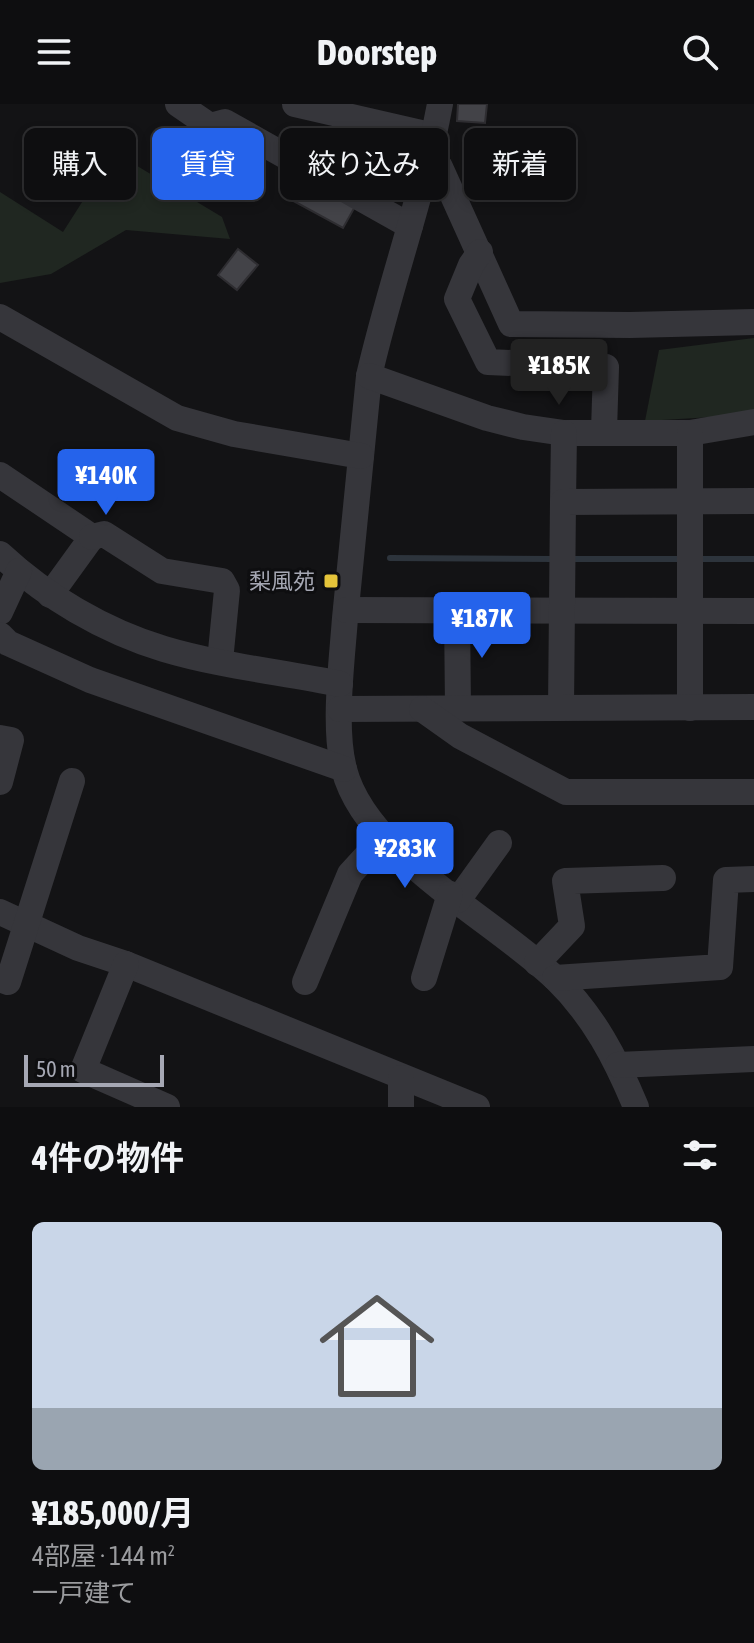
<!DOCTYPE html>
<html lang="ja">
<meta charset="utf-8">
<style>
body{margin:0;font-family:"Asap Condensed","Noto Sans JP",sans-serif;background:#171719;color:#f1f3f6;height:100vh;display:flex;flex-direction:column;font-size:30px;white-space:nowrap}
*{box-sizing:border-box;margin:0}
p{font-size:26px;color:#9b9c9f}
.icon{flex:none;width:44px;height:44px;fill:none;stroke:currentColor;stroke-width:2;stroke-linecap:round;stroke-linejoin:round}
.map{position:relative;height:1003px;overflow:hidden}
.details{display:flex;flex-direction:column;background:#0e0e10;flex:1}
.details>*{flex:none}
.guide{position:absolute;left:24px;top:24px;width:706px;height:72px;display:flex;gap:16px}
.scale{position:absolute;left:24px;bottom:20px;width:140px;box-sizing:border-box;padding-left:8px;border:4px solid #a6a8b4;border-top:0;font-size:22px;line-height:28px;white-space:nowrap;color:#a6a8b4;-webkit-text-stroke:6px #0e0e10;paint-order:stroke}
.price{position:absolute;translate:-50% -68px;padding:0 18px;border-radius:8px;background:#2563eb;color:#fff;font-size:26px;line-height:52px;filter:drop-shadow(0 2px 4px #0008)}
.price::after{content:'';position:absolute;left:50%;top:48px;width:24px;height:18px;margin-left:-12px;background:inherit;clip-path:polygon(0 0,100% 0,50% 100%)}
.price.active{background:#222;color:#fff}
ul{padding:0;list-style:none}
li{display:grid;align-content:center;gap:16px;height:424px;padding:0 32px}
li span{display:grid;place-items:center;height:248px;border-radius:12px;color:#555}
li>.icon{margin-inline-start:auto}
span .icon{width:144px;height:144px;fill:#fffc;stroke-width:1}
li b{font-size:34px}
h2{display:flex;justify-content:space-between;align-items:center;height:96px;padding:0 32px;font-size:34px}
.chip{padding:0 28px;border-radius:12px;background:#0e0e10;box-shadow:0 4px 12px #0003,0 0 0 2px #2e2e30;font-size:28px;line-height:72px}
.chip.active{background:#2563eb;color:#fff}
header{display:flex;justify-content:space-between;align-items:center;height:104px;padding:0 32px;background:#0e0e10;font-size:36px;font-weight:700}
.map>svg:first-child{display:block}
.green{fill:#202721}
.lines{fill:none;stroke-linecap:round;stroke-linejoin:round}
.stream{stroke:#2d343c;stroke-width:6}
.building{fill:#434348;stroke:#2e2d31;stroke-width:2}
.minor{stroke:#36363b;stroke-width:26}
.poi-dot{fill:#e5c43a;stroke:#0e0e10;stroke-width:3}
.labels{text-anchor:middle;stroke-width:6;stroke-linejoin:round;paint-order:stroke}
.poi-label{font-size:22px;fill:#a6a8b4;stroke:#0e0e10;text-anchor:end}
</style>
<header><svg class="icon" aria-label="menu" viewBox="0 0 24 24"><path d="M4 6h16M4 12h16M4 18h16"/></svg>Doorstep<svg class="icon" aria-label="search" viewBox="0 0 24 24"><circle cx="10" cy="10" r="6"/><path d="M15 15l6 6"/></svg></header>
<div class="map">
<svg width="754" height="1003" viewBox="0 0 754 1003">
<rect width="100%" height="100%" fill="#131315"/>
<g class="green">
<path d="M114 48 222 113 230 135 126 126 51 170 0 179V88L63 128Z"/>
<path d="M754 234V309L730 312 645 317 659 246Z"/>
</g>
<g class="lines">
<g class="stream">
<path d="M390 454 554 455"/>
<path d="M569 455H682"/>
<path d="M697 455H754"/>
</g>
</g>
<g class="building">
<path d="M458 0H487L485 19 457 17Z"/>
<path d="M302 69 357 99 343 124 288 94Z"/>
<path d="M238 145 258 161 237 186 218 171Z"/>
</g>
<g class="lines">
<g class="minor">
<path d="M178 0 210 22 225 18 410 122"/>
<path d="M295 0 434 32"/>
<path d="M440 0C423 92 390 180 369 272 361 352 353 433 345 514 342 557 333 623 344 665 365 750 495 816 556 875 594 912 616 955 636 1003"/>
<path d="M430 52 440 63 511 220 630 221 754 218"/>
<path d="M480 148 471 161 457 195 488 258 606 263 604 327"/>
<path d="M0 213 177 314 234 330 361 352"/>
<path d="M369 272 487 314 523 323 564 329H690L754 318"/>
<path d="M0 371 92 433 50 491"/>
<path d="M563 398 564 329"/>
<path d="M92 433 104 430 162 467 222 477 227 486 220 557"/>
<path d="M0 450C45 492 104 527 164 545 221 562 282 568 340 580"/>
<path d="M346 506 754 507"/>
<path d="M457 507 458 605"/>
<path d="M0 508 19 467"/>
<path d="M0 531 8 539 90 576 344 665"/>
<path d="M561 604 563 398 754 397"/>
<path d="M690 604V329"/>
<path d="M340 605 754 603"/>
<path d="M422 605 460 632 566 688H754"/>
<path d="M0 634 11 636 0 678"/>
<path d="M458 796 499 739"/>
<path d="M0 808 78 844 126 860 477 1003"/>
<path d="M537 859 572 822 565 777 663 774"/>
<path d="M126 860 83 966 167 1003"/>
<path d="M424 874 450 790"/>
<path d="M555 874 720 863 726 776 754 775"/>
<path d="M0 875 8 878 72 677"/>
<path d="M305 878 350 770 383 734"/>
<path d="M618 961 754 955"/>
<path d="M401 1003V974"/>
</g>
</g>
<rect class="poi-dot" x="323" y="469" width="16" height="16" rx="4"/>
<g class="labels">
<g class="poi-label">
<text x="315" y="485">梨風苑</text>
</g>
</g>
</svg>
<div class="scale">50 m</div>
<b class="price active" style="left:559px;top:303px">¥185K</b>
<b class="price" style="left:106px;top:413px">¥140K</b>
<b class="price" style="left:482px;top:556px">¥187K</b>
<b class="price" style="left:405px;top:786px">¥283K</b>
<div class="guide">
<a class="chip">購入</a>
<a class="chip active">賃貸</a>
<a class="chip">絞り込み</a>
<a class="chip">新着</a>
</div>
</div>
<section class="details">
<h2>4件の物件<svg class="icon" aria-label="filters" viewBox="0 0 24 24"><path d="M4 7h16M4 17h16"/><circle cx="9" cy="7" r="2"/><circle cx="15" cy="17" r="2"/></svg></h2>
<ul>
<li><span style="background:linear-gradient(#c9d6e8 75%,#9aa5b1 0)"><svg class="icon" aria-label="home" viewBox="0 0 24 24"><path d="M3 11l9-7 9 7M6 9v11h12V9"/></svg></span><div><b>¥185,000/月</b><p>4部屋 · 144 m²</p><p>一戸建て</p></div></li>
</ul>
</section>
